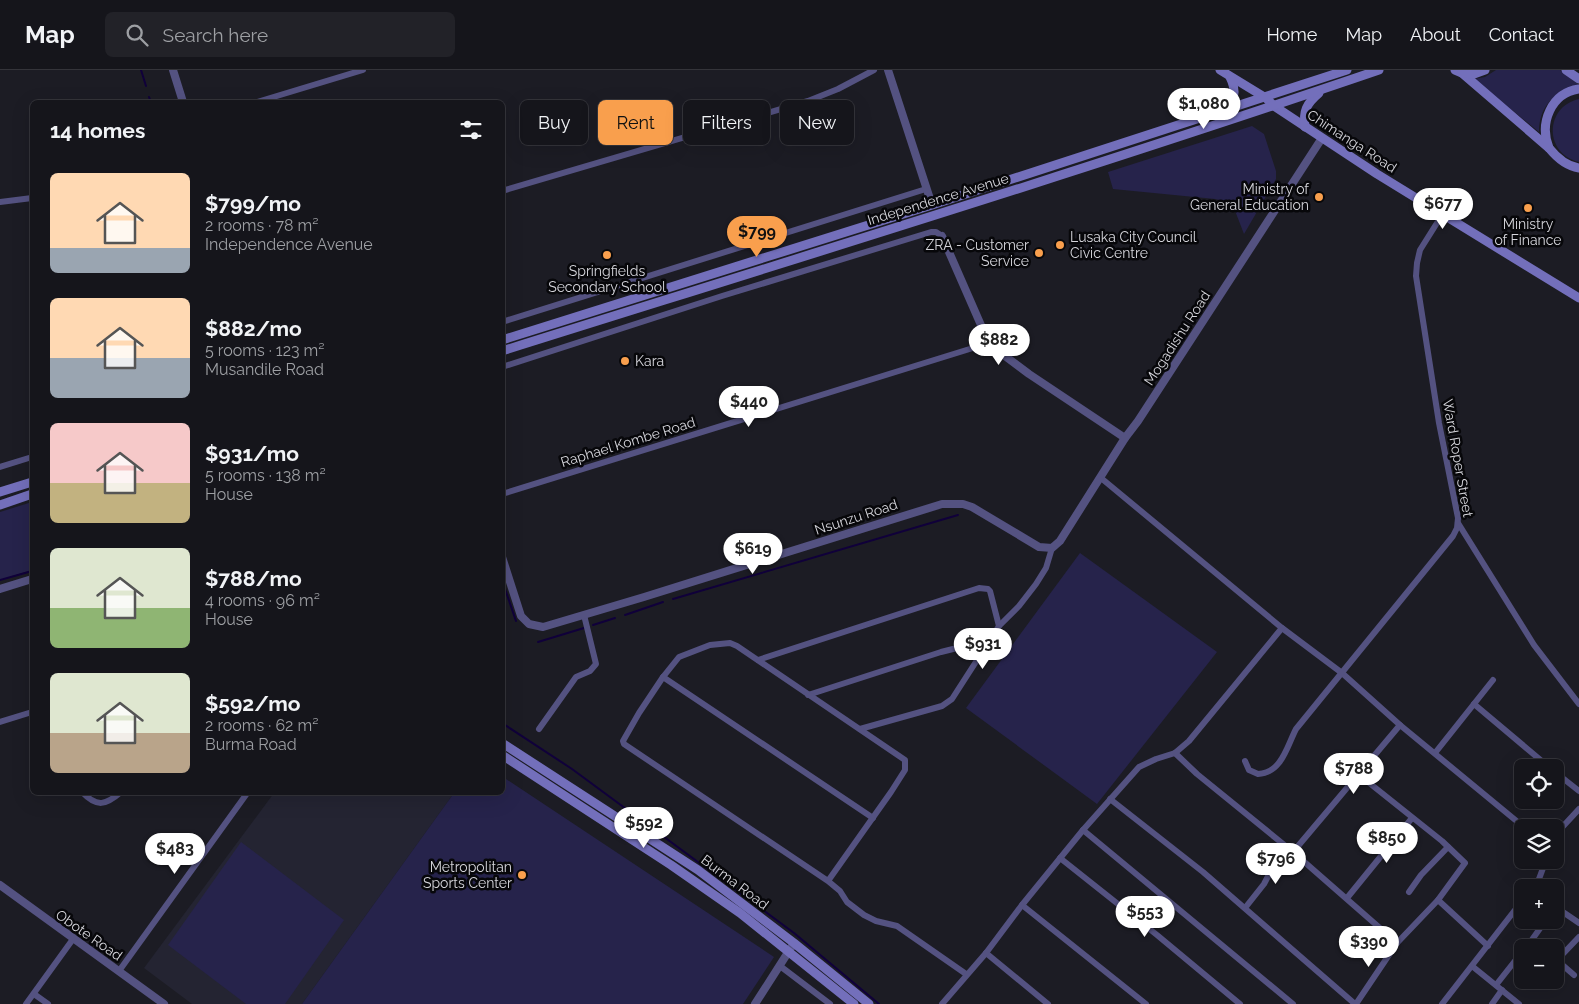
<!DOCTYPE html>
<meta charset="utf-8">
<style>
body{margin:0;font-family:Raleway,sans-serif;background:#222228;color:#f1f3f6;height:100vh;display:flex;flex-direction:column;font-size:19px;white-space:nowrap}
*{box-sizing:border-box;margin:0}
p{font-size:16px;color:#9d9fa3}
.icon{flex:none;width:28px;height:28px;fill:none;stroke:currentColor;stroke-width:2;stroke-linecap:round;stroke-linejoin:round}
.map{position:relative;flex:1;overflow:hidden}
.side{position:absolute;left:30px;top:30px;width:475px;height:695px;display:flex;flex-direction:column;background:#15151b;border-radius:8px;box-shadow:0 5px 20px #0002,0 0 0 1px #34343a}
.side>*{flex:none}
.guide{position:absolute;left:520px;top:30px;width:475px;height:45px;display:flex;gap:10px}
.fabs{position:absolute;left:1514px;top:689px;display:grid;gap:10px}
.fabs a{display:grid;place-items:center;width:50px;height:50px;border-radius:8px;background:#15151b;box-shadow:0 5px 20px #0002,0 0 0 1px #34343a;font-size:25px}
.price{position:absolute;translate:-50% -42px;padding:0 11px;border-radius:18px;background:#fff;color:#222;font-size:16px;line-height:32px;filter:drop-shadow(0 1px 2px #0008)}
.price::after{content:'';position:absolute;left:50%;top:30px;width:15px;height:11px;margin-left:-8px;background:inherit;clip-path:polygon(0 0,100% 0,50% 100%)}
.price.on{background:#f99f4d;color:#111}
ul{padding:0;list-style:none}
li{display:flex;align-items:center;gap:15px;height:125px;padding:0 20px}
li span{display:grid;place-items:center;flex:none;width:140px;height:100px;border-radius:8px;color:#555}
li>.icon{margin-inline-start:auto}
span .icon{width:60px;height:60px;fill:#fffc;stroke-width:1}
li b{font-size:21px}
h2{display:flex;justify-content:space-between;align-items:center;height:60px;padding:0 20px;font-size:21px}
.pill{padding:0 18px;border-radius:8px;background:#15151b;box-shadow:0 5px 20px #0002,0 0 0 1px #34343a;font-size:18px;line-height:45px}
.pill.on{background:#f99f4d;color:#111}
header{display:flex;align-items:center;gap:30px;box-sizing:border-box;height:70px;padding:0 25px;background:#15151b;border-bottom:1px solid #34343a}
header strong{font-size:24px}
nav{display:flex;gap:28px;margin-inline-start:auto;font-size:18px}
.search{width:350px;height:45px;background:#222228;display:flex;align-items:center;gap:12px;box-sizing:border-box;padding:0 18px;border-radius:8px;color:#9d9fa3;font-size:19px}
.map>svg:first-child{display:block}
.built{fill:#242432}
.green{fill:#26234b}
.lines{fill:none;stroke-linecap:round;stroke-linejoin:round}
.stream{stroke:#10003a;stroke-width:2}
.minor{stroke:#545281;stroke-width:6}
.tertiary{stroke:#545281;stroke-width:8}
.secondary{stroke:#736fbb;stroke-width:9}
.poi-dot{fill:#f99f4d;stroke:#07070a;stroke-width:2}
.labels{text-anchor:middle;stroke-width:5;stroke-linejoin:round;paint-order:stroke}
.street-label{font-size:14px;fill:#d5d5db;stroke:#07070a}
.poi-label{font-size:14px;fill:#d5d5db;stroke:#07070a;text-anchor:end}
</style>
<header>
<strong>Map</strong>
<div class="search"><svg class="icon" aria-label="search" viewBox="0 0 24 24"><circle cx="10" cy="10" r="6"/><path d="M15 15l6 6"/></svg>Search here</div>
<nav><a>Home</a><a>Map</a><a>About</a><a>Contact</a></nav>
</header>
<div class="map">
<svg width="1579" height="934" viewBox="0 0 1579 934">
<rect width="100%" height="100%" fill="#1c1c24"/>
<path class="built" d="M274 723H454L302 934H192L144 898Z"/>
<g class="green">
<path d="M1496 0H1560L1579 15C1555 21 1539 36 1539 62L1474 9 1485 7Z"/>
<path d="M1579 29V92C1544 84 1544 37 1579 29Z"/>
<path d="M1252 56 1264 64 1276 101V109L1244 164 1232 133 1215 129 1113 119 1108 102Z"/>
<path d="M32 432V500L0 510V442Z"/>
<path d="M1080 483 1217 582 1097 734 966 638Z"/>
<path d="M503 707 774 887 743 934H302L454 723 502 722Z"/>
<path d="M241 772 344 850 285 934H246L168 875Z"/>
</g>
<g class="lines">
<g class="stream">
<path d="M141 0 146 16"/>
<path d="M149 27 151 32"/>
<path d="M0 510 32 501"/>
<path d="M502 510 516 551"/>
<path d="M673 529 958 445"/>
<path d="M625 545 663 532"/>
<path d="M593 555 615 548"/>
<path d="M538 572 584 558"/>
<path d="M502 653 572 699 794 863 879 934"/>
</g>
<g class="minor">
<path d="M257 32 363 0"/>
<path d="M502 121 808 31 838 19 874 0"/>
<path d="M0 132 32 128"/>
<path d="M502 252 926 119"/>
<path d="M502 297 722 226 931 162H936L942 166"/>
<path d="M0 397 32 387"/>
<path d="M1101 408 1282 558 1342 603 1400 655 1525 758"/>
<path d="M502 424 989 273"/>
<path d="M1458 453 1534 575 1579 634"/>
<path d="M758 590 979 518 988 519 990 521 999 556"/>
<path d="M663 607 873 748"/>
<path d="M808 625 941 582 989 570"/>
<path d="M1474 634 1550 698"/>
<path d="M0 652 32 642"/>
<path d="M539 659 576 607 590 601 596 594 584 545"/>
<path d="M860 659 942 636 952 629 999 556 1019 536 1036 514 1046 498 1052 478"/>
<path d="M1175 683 1197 704 1293 782 1397 873"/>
<path d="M1435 683 1493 610"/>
<path d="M1245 691 1249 700 1258 704C1282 703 1287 676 1296 659L1453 466 1457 458 1458 448 1439 353 1416 206 1417 193 1420 180 1442 145"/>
<path d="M1555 702 1579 721"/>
<path d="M82 722C97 738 106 735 121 722"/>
<path d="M1110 729 1203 802 1355 934"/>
<path d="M1083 760 1293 934"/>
<path d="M1555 765 1579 739"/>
<path d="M1293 782 1400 655"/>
<path d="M1060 788 1157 865 1240 934"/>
<path d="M828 811 891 722 905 700V690L737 576 730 573 710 575 679 587 663 607 639 643 623 671 624 674 828 811 840 821 847 832 864 845 876 851 897 856 966 904"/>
<path d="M1533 818 1539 809 1546 790"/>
<path d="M1409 822 1421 805 1448 777"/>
<path d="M1347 828 1412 748"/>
<path d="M1438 830 1488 876"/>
<path d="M1022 835 1146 934"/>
<path d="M1245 838 1264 814 1284 776"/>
<path d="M1555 840H1560L1579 853"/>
<path d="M1526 878 1546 850"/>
<path d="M986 883 1048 934"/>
<path d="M780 896 830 934"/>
<path d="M1472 896 1519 934"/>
<path d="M119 901 248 722"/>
<path d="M1574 905 1559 892V888L1579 867"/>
<path d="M1496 915 1522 882"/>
<path d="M34 924 48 934"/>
<path d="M26 934 73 869"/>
<path d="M942 934 986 883 1022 835 1083 760 1139 697 1156 689 1175 683 1189 671 1282 558"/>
<path d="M1356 934 1397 873 1438 830 1465 793 1442 771 1358 704"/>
<path d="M1442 934 1522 831"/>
<path d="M1492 934 1502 920"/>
</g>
<g class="tertiary">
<path d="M173 0 183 32"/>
<path d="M888 0 932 135"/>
<path d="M942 166 984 262 989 273 997 280 1029 304 1125 368"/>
<path d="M502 487 521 546 529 554 543 557 644 527 942 434H963L972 437 1039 477 1052 478 1060 471 1125 368 1138 351 1322 68"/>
<path d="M0 519 32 509"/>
<path d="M0 815 164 934"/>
<path d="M755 934 794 873"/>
</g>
<g class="secondary">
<path d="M1220 0 1266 28 1274 36 1377 104 1579 228"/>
<path d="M1455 0 1462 3 1549 78C1557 88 1566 96 1579 98"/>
<path d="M1566 0 1579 9"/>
<path d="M1462 3 1474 4 1485 0"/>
<path d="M1223 41C1235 31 1237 21 1230 7"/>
<path d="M1305 57C1303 41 1306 34 1319 23"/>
<path d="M1549 78C1539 53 1551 23 1579 19"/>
<path d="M502 270 932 135 1347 0"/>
<path d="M502 281C795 189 1089 99 1379 0"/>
<path d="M0 422 32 412"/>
<path d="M0 435 32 424"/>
<path d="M502 673 698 800 794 873 869 934"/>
<path d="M502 685 671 795 740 843 854 934"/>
</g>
</g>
<g class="poi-dot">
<circle cx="1319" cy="127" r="5"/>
<circle cx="1528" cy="138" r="5"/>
<circle cx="1060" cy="175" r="5"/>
<circle cx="1039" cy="183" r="5"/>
<circle cx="607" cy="185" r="5"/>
<circle cx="625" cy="291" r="5"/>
<circle cx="522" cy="805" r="5"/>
</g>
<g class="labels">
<g class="street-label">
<text transform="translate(1352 71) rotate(33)" y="5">Chimanga Road</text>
<text transform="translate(938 129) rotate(-17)" y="5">Independence Avenue</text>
<text transform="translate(1177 268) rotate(-57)" y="5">Mogadishu Road</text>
<text transform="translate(628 372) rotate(-17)" y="5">Raphael Kombe Road</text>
<text transform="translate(1458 388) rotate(80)" y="5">Ward Roper Street</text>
<text transform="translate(856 447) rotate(-18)" y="5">Nsunzu Road</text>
<text transform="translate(735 812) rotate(37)" y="5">Burma Road</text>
<text transform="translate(89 865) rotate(35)" y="5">Obote Road</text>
</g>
<g class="poi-label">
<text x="1309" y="124">Ministry of<tspan x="1309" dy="16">General Education</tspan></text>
<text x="1528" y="159" text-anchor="middle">Ministry<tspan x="1528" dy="16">of Finance</tspan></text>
<text x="1070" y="172" text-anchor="start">Lusaka City Council<tspan x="1070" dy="16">Civic Centre</tspan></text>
<text x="1029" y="180">ZRA - Customer<tspan x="1029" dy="16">Service</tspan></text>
<text x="607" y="206" text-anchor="middle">Springfields<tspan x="607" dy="16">Secondary School</tspan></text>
<text x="635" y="296" text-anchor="start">Kara</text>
<text x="512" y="802">Metropolitan<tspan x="512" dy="16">Sports Center</tspan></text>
</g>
</g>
</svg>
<div class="fabs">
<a><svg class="icon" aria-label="locate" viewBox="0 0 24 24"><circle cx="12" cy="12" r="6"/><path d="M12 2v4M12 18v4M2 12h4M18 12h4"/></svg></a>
<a><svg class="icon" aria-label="layers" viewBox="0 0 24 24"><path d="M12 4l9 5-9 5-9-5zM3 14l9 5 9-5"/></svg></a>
<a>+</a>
<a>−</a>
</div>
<b class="price" style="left:1204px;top:60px">$1,080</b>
<b class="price" style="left:1443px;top:160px">$677</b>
<b class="price on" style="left:757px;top:188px">$799</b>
<b class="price" style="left:999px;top:296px">$882</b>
<b class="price" style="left:749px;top:358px">$440</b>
<b class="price" style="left:753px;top:505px">$619</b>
<b class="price" style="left:983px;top:600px">$931</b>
<b class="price" style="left:1354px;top:725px">$788</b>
<b class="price" style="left:644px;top:779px">$592</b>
<b class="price" style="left:1387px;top:794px">$850</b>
<b class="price" style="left:175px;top:805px">$483</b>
<b class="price" style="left:1276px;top:815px">$796</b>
<b class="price" style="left:1145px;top:868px">$553</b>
<b class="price" style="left:1369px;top:898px">$390</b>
<div class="guide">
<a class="pill">Buy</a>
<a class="pill on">Rent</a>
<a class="pill">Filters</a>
<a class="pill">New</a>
</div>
<section class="side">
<h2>14 homes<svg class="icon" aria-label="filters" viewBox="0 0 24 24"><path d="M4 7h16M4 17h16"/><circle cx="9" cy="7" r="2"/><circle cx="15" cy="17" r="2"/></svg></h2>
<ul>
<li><span style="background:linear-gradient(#ffd9b3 75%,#9aa5b1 0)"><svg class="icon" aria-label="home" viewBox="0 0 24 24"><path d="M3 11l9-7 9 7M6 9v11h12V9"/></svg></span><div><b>$799/mo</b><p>2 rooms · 78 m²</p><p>Independence Avenue</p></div></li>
<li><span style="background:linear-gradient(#ffd9b3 60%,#9aa5b1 0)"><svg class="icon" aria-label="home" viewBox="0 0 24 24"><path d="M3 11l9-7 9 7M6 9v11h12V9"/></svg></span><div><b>$882/mo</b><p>5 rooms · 123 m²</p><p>Musandile Road</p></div></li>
<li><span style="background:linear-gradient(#f6c9c9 60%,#c2b280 0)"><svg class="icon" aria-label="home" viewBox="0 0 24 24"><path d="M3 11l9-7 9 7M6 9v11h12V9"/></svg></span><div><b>$931/mo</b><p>5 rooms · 138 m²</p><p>House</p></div></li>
<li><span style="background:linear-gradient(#dfe7d0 60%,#8fb573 0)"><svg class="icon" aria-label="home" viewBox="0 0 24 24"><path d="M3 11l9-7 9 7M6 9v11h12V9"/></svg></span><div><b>$788/mo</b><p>4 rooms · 96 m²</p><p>House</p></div></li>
<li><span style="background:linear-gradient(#dfe7d0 60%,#b9a48a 0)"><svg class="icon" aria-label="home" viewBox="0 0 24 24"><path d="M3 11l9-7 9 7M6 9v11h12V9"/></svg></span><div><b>$592/mo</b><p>2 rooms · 62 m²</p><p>Burma Road</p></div></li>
</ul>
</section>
</div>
